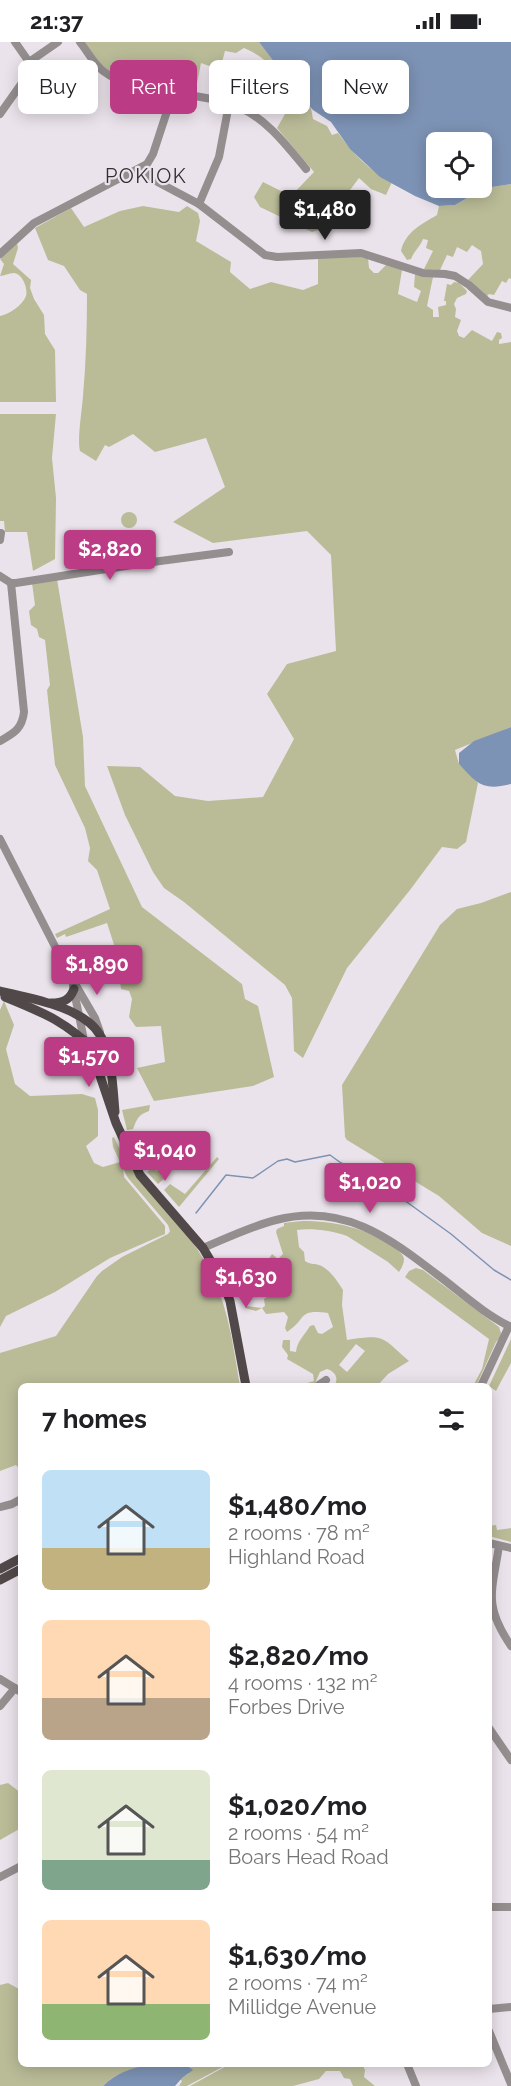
<!DOCTYPE html>
<meta charset="utf-8">
<style>
body{margin:0;font-family:Raleway,sans-serif;background:#f2f2f2;color:#202124;height:100vh;display:flex;flex-direction:column;font-size:22px;white-space:nowrap}
*{box-sizing:border-box;margin:0}
p{font-size:20px;color:#757577}
.icon{flex:none;width:33px;height:33px;fill:none;stroke:currentColor;stroke-width:2;stroke-linecap:round;stroke-linejoin:round}
.map{position:relative;flex:1;overflow:hidden}
.details{position:absolute;left:18px;top:1341px;width:474px;height:684px;display:flex;flex-direction:column;background:#fff;border-radius:9px;box-shadow:0 3px 15px #0003}
.details>*{flex:none}
.top-card{position:absolute;left:18px;top:18px;width:476px;height:54px;display:flex;gap:12px}
.fabs{position:absolute;left:426px;top:90px;display:grid;gap:12px}
.fabs a{display:grid;place-items:center;width:66px;height:66px;border-radius:9px;background:#fff;box-shadow:0 3px 15px #0003;font-size:30px}
.price{position:absolute;translate:-50% -51px;padding:0 14px;border-radius:6px;background:#bb3b85;color:#fff;font-size:20px;line-height:39px;filter:drop-shadow(0 2px 3px #0008)}
.price::after{content:'';position:absolute;left:50%;top:36px;width:18px;height:14px;margin-left:-9px;background:inherit;clip-path:polygon(0 0,100% 0,50% 100%)}
.price.active{background:#222;color:#fff}
ul{padding:0;list-style:none}
li{display:flex;align-items:center;gap:18px;height:150px;padding:0 24px}
li span{display:grid;place-items:center;flex:none;width:168px;height:120px;border-radius:9px;color:#555}
li>.icon{margin-inline-start:auto}
span .icon{width:72px;height:72px;fill:#fffc;stroke-width:1}
li b{font-size:26px}
h2{display:flex;justify-content:space-between;align-items:center;height:72px;padding:0 24px;font-size:26px}
.tag{padding:0 21px;border-radius:9px;background:#fff;box-shadow:0 3px 15px #0003;font-size:21px;line-height:54px}
.tag.active{background:#bb3b85;color:#fff}
.status{display:flex;justify-content:space-between;align-items:center;height:42px;padding:0 30px;background:#fff;direction:ltr}
.status svg{height:16px;fill:currentColor}
.map>svg:first-child{display:block}
.green{fill:#babc98;fill-rule:evenodd}
.water{fill:#7d93b5;fill-rule:evenodd}
.lines{fill:none;stroke-linecap:round;stroke-linejoin:round}
.stream{stroke:#7d93b5;stroke-width:1.5}
.minor{stroke:#948e8f;stroke-width:8}
.major{stroke:#514849;stroke-width:9}
.labels{text-anchor:middle;stroke-width:4.5;stroke-linejoin:round;paint-order:stroke}
.neighbourhood-label{font-size:20px;letter-spacing:1.5px;fill:#333034;stroke:#ebe3eb}
</style>
<div class="status"><b>21:37</b><svg viewBox="0 0 49 12"><path d="M0 12V9h3v3zM5 12V6h3v6zM10 12V3h3v9zM15 12V0h3v12zM26 1h20v11H26zM47 4h2v5h-2z"/></svg></div>
<div class="map">
<svg width="511" height="2044" viewBox="0 0 511 2044">
<rect width="100%" height="100%" fill="#ebe3eb"/>
<g class="green">
<path d="M85 0H259L273 17 272 20C280 31 284 44 293 55L302 56 311 66 313 77 327 84 332 93 338 91C353 111 369 129 392 140L386 153 371 147 359 136 347 152 361 167 363 174 312 190 260 165 254 155 263 140 291 154 314 130 277 86 285 72 276 64 266 41 275 38C270 19 261 14 244 6L236 11 225 9 216 42 209 41 212 25 201 21 195 51C169 46 128 41 105 26 97 19 91 9 85 0Z"/>
<path d="M511 142V237L509 236 506 241 502 239 494 253 489 252 486 255 468 238 483 222 481 209 472 203 467 210 457 205 453 215 447 213 440 228 424 227 433 209 426 206 428 198 423 197C420 205 414 209 411 217L407 218 401 209C405 190 422 182 437 173L439 164 455 163 467 156 483 152 492 145Z"/>
<path d="M143 164 179 170 187 164 198 171 200 179 196 199 231 220 230 230 250 247 271 240 303 248 318 242V216L352 214 368 216 369 226 374 231H378L387 222 402 228 398 252 417 260 421 249 414 245 415 232 433 235 427 264 433 268V275H439L438 265 446 263V259H444L447 242 451 243 454 240 459 241 467 249 466 252 457 256 454 262 456 267 455 275 461 278 457 289 459 294 464 296 472 288 492 299 497 290 501 291 502 296 499 298V302L511 300V685L455 708 459 722 478 741 466 800 457 807 442 805 410 848 347 926 303 1016 294 1009 292 956 285 943 184 860 164 846 153 830 125 773 107 724 140 725 175 754 208 759 263 755 294 697 267 652 287 622 336 609 331 513 307 489 213 501 173 480 225 445 206 396 155 410 133 392 109 405 105 403 96 419 80 409C77 398 82 368 83 354 86 320 87 286 87 252L80 248 64 224 48 218 35 186 71 166 84 185 120 169Z"/>
<path d="M17 201 18 206 13 222 31 238 30 246 34 257 44 273 45 292 55 308 56 360H0V274C9 272 22 264 26 254 28 247 23 232 14 231 9 231 4 234 0 234L4 222 0 217Z"/>
<path d="M0 372H56L52 416 56 456 55 517 33 529 27 490H5L4 479H0Z"/>
<circle cx="129" cy="478" r="8"/>
<path d="M57 537 83 695 85 744 142 865 242 942 245 957 258 964 274 1035 253 1044 154 1059 137 1026 165 1020 161 984 136 985 129 975 132 957 129 949 121 947 117 912 107 881 66 895 65 892 57 896 55 892 110 867 97 828 88 819 90 806 85 786 55 723 47 648 50 643 45 598 39 595 37 587 31 583 29 569 35 563 32 541Z"/>
<path d="M511 850V1204L482 1191 439 1154 347 1098 345 1095 342 1043 440 883 457 867 481 861Z"/>
<path d="M4 959 14 983 6 1007 15 1042 30 1054 82 1052 95 1056 98 1068V1094L86 1104 94 1121 103 1125 120 1120 113 1105 112 1096 114 1095C133 1140 166 1163 193 1201 226 1247 231 1290 240 1344H21V1429L16 1423 0 1429V1311L56 1294 97 1234 102 1229 122 1215 168 1192 170 1189 168 1183 128 1136 123 1127 124 1135 165 1184V1192L110 1216 55 1250 6 1274 0 1285V968Z"/>
<path d="M150 1063 149 1069C138 1073 137 1077 133 1087L127 1088 122 1068Z"/>
<path d="M144 1102 146 1120 141 1122 133 1108Z"/>
<path d="M217 1115 219 1117 179 1165 164 1148 170 1142 185 1152Z"/>
<path d="M154 1125 156 1129 167 1125 168 1127 161 1133 164 1137 158 1142 147 1130Z"/>
<path d="M302 1179C334 1179 364 1185 392 1204 396 1207 403 1211 404 1217 404 1222 401 1227 399 1230L388 1220 347 1194C333 1189 312 1186 297 1188L299 1205 304 1210 305 1219C311 1223 313 1221 319 1223 329 1226 338 1240 343 1248L342 1263 347 1298C386 1292 381 1295 409 1319L388 1332 377 1344H334C339 1337 336 1330 327 1327L320 1330 315 1341 307 1343V1341L314 1339 313 1332 287 1317 288 1313 282 1305 283 1298H290V1309L296 1310C297 1299 304 1294 310 1284L314 1283 318 1291 322 1292 333 1285 328 1271C297 1267 308 1276 287 1290L285 1286 288 1275 284 1270 266 1272 262 1266 256 1269 245 1266 246 1264 262 1266 265 1264 264 1257 270 1253 268 1242 253 1246 265 1238 269 1232 267 1220 272 1212 278 1217 283 1212 276 1190 277 1187 284 1184V1181ZM356 1302 365 1309 347 1330 339 1323Z"/>
<path d="M416 1226 423 1228 499 1285 501 1291 500 1296 496 1300 477 1342H474L482 1327 489 1297 405 1235 409 1229Z"/>
<path d="M511 1297V1321L496 1349 489 1344Z"/>
<path d="M496 1483 497 1488 511 1486V1500L489 1494V1484Z"/>
<path d="M8 1741 21 1751V1786L0 1798V1743Z"/>
<path d="M8 1941 21 1948V2022H228L187 2044H179L182 2039 180 2037 188 2032 191 2026 188 2024C158 2024 126 2021 103 2044H0V1943Z"/>
<path d="M230 2022H362L365 2028 364 2035 375 2044H353L350 2037 344 2036 340 2029H326L319 2037 293 2044H190Z"/>
</g>
<g class="water">
<path d="M259 0H511V142L492 145 483 152 467 156 455 163 439 164 415 154 380 135 350 107 331 80 313 68 302 56ZM436 100H482V146H436Z"/>
<path d="M511 685V742C483 749 477 742 459 722V711L474 699Z"/>
<path d="M149 2023 188 2024 193 2028 182 2036 175 2044H103C116 2031 131 2026 149 2023Z"/>
</g>
<g class="lines">
<path class="stream" d="M196 1171 226 1133 253 1136 278 1119 287 1117 295 1120 330 1113 341 1121 384 1137 404 1158 451 1192 494 1228 511 1238"/>
<g class="minor">
<path d="M15 0 29 20"/>
<path d="M80 0C88 10 93 21 103 29 133 53 202 49 239 65 268 78 287 104 306 127"/>
<path d="M29 20 58 0"/>
<path d="M0 72 24 38 29 20"/>
<path d="M142 126 152 137 199 162 265 213 277 215 361 211 423 231 445 232 455 234 469 243 488 260 511 266"/>
<path d="M199 162 219 115 229 62"/>
<path d="M0 212 34 181 147 122 153 112 173 51"/>
<path d="M0 498 1 491"/>
<path d="M0 534 11 541H16L145 521 229 510"/>
<path d="M0 699C14 691 22 687 24 670L11 541"/>
<path d="M0 797 67 928 95 976 100 990"/>
<path d="M73 944 84 998"/>
<path d="M203 1206C227 1196 251 1184 276 1178 346 1160 392 1198 443 1237 465 1254 486 1273 511 1285"/>
<path d="M317 1344 326 1338"/>
<path d="M481 1344 509 1284"/>
<path d="M0 1465 12 1462 21 1457"/>
<path d="M489 1501 511 1506"/>
<path d="M499 1504C492 1550 483 1563 511 1604"/>
<path d="M0 1637 21 1650"/>
<path d="M0 1664 15 1646"/>
<path d="M489 1686 511 1718"/>
<path d="M0 1835 21 1824"/>
<path d="M489 1865H511"/>
<path d="M489 1967 511 1965"/>
<path d="M489 1989 511 2042"/>
<path d="M407 2022 416 2044"/>
</g>
<g class="major">
<path d="M0 949C29 956 84 965 100 993 112 1011 113 1048 115 1070"/>
<path d="M5 955C47 972 66 980 99 1012L106 1009"/>
<path d="M51 961C63 961 70 958 74 947"/>
<path d="M84 998 93 1013 116 1081 140 1133 203 1206 222 1238 230 1259 246 1344"/>
<path d="M0 1527 21 1516"/>
<path d="M0 1538 21 1527"/>
</g>
</g>
<g class="labels">
<g class="neighbourhood-label">
<text x="146" y="141">POKIOK</text>
</g>
</g>
</svg>
<div class="fabs">
<a><svg class="icon" aria-label="locate" viewBox="0 0 24 24"><circle cx="12" cy="12" r="6"/><path d="M12 2v4M12 18v4M2 12h4M18 12h4"/></svg></a>
</div>
<b class="price active" style="left:325px;top:199px">$1,480</b>
<b class="price" style="left:110px;top:539px">$2,820</b>
<b class="price" style="left:97px;top:954px">$1,890</b>
<b class="price" style="left:89px;top:1046px">$1,570</b>
<b class="price" style="left:165px;top:1140px">$1,040</b>
<b class="price" style="left:370px;top:1172px">$1,020</b>
<b class="price" style="left:246px;top:1267px">$1,630</b>
<div class="top-card">
<a class="tag">Buy</a>
<a class="tag active">Rent</a>
<a class="tag">Filters</a>
<a class="tag">New</a>
</div>
<section class="details">
<h2>7 homes<svg class="icon" aria-label="filters" viewBox="0 0 24 24"><path d="M4 7h16M4 17h16"/><circle cx="9" cy="7" r="2"/><circle cx="15" cy="17" r="2"/></svg></h2>
<ul>
<li><span style="background:linear-gradient(#bfe0f5 65%,#c2b280 0)"><svg class="icon" aria-label="home" viewBox="0 0 24 24"><path d="M3 11l9-7 9 7M6 9v11h12V9"/></svg></span><div><b>$1,480/mo</b><p>2 rooms · 78 m²</p><p>Highland Road</p></div></li>
<li><span style="background:linear-gradient(#ffd9b3 65%,#b9a48a 0)"><svg class="icon" aria-label="home" viewBox="0 0 24 24"><path d="M3 11l9-7 9 7M6 9v11h12V9"/></svg></span><div><b>$2,820/mo</b><p>4 rooms · 132 m²</p><p>Forbes Drive</p></div></li>
<li><span style="background:linear-gradient(#dfe7d0 75%,#7fa58c 0)"><svg class="icon" aria-label="home" viewBox="0 0 24 24"><path d="M3 11l9-7 9 7M6 9v11h12V9"/></svg></span><div><b>$1,020/mo</b><p>2 rooms · 54 m²</p><p>Boars Head Road</p></div></li>
<li><span style="background:linear-gradient(#ffd9b3 70%,#8fb573 0)"><svg class="icon" aria-label="home" viewBox="0 0 24 24"><path d="M3 11l9-7 9 7M6 9v11h12V9"/></svg></span><div><b>$1,630/mo</b><p>2 rooms · 74 m²</p><p>Millidge Avenue</p></div></li>
</ul>
</section>
</div>
